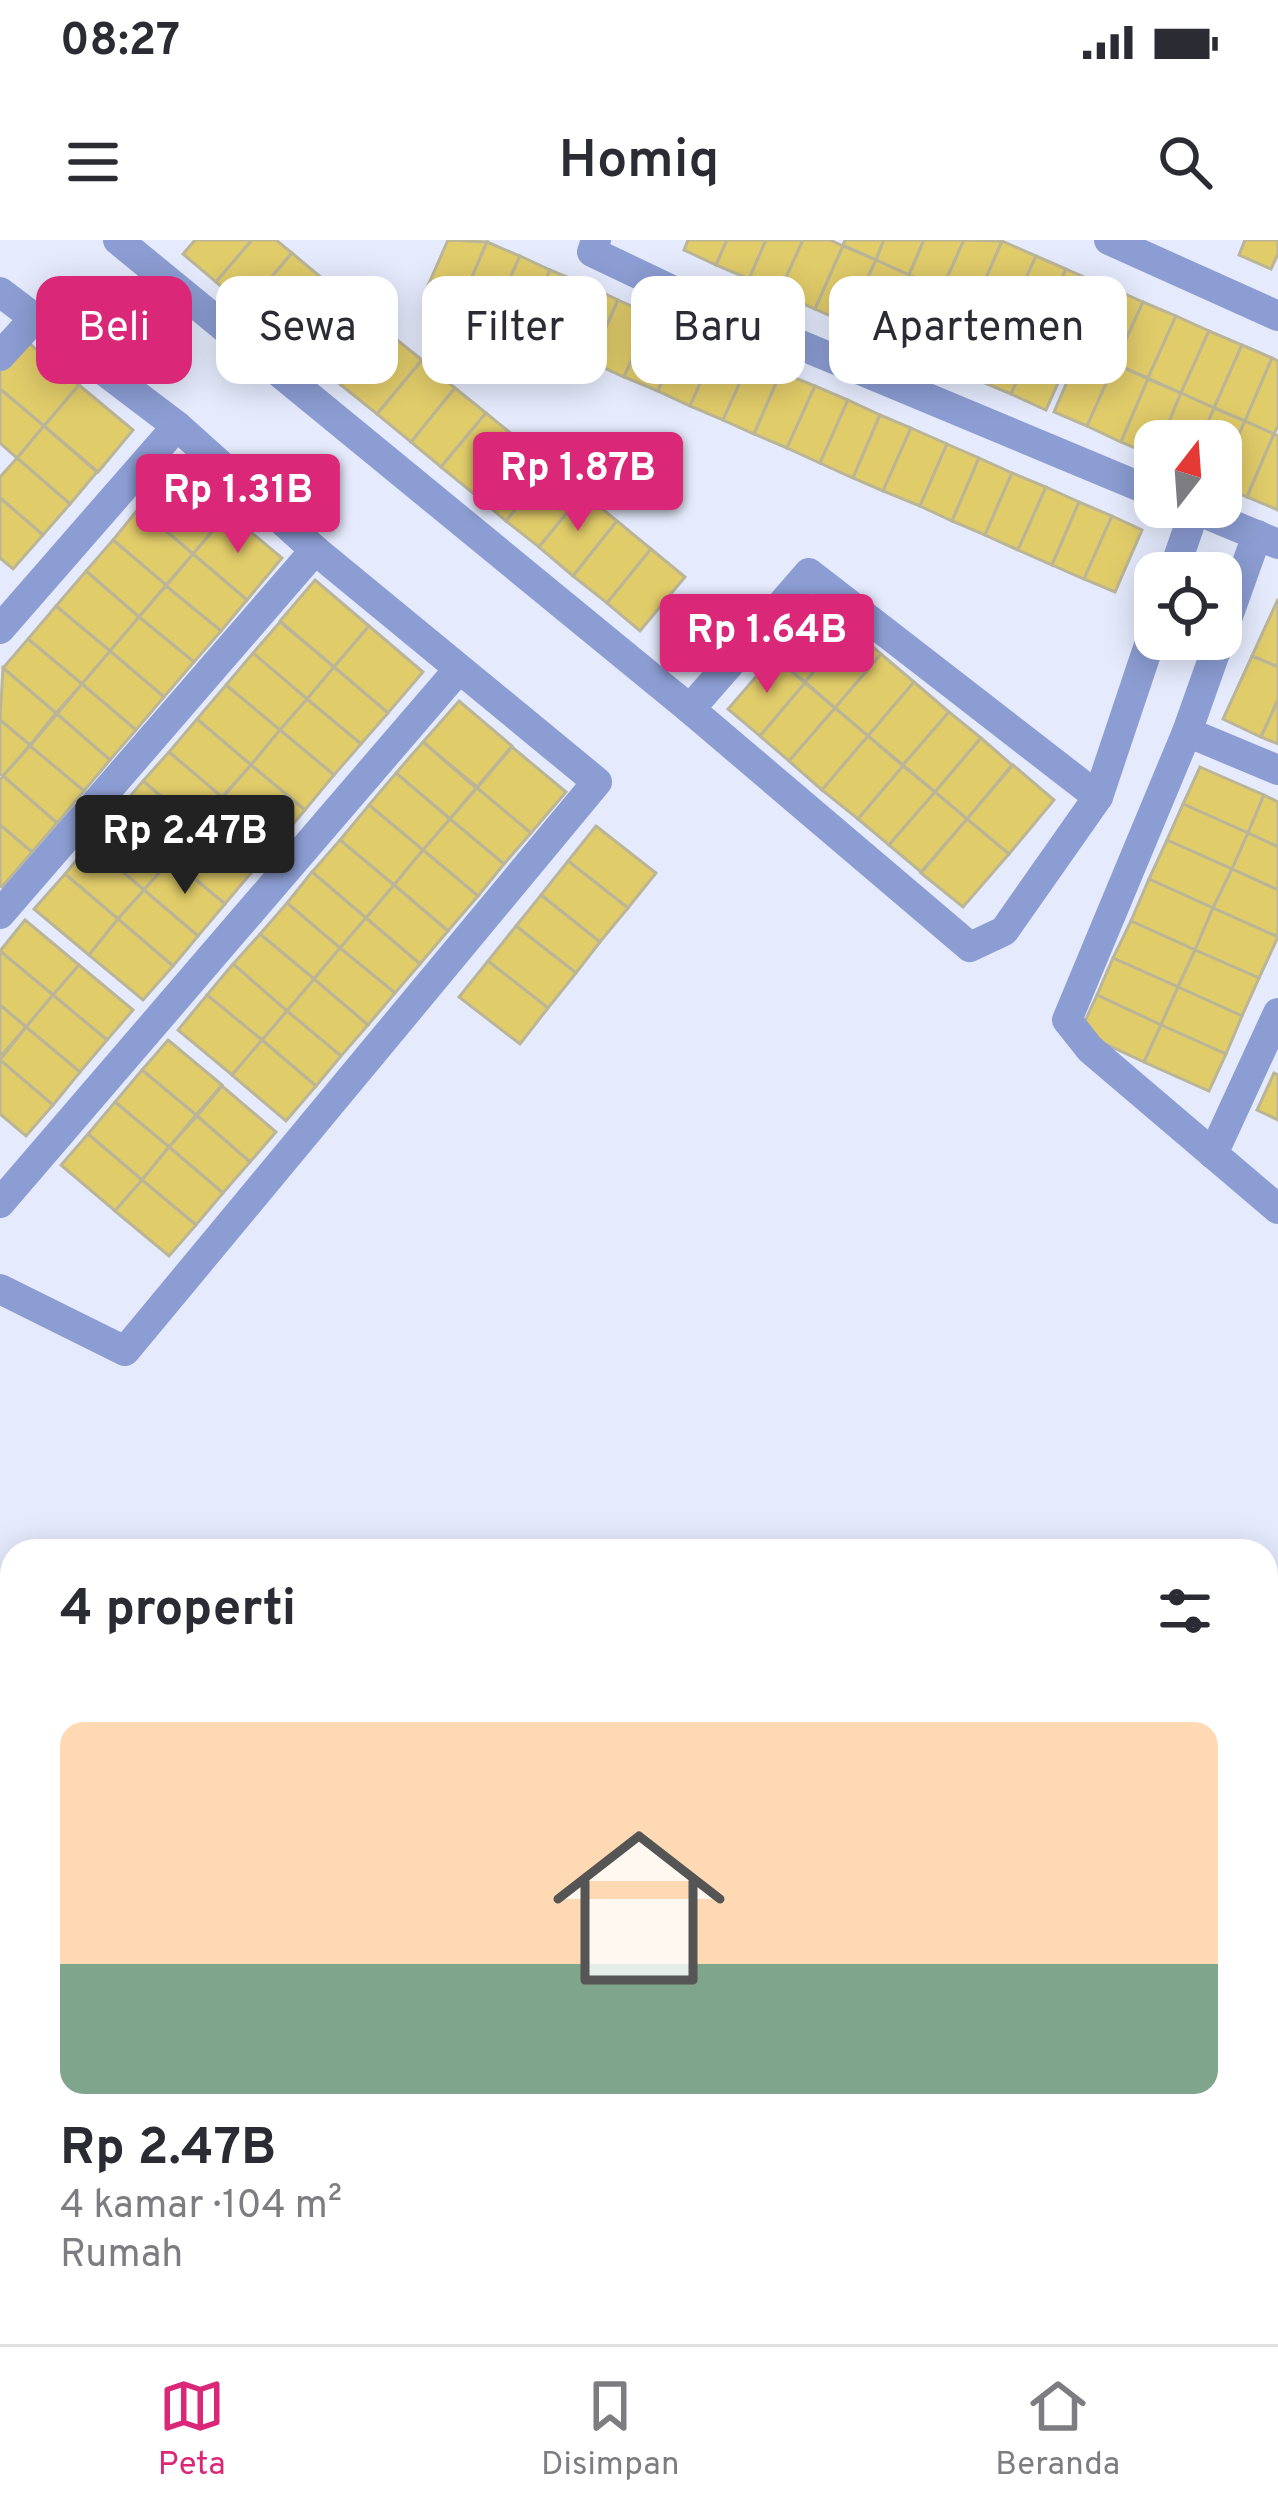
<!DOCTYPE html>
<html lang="id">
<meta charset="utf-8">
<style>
body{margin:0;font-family:Overpass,sans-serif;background:#f2f2f3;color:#2b2b33;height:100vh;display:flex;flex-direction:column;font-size:45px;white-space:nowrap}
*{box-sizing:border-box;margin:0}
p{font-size:39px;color:#7c7c81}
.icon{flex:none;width:66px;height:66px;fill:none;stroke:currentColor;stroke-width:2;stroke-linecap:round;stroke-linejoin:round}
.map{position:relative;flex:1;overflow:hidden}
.drawer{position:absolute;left:0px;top:1299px;width:1278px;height:807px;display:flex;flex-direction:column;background:#fff;border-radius:36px 36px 0 0;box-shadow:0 6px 30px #0003}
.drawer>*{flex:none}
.top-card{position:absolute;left:36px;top:36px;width:1206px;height:108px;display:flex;gap:24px}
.needle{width:78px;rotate:17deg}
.fabs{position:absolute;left:1134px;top:180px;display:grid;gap:24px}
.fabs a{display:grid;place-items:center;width:108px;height:108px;border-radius:24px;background:#fff;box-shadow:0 6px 30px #0003;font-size:60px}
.price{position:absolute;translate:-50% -102px;padding:0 27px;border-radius:12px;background:#db2777;color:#fff;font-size:39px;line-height:78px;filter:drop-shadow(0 3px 6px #0008)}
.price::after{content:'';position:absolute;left:50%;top:72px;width:36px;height:27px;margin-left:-18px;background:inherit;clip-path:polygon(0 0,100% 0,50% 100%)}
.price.active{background:#222;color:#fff}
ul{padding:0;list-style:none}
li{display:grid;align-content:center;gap:24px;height:636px;padding:0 60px}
li span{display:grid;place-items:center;height:372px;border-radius:24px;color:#555}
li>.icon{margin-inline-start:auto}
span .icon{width:216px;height:216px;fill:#fffc;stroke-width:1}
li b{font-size:51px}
h2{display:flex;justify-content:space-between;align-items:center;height:144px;padding:0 60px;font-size:51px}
.pill{padding:0 42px;border-radius:24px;background:#fff;box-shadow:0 6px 30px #0003;font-size:42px;line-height:108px}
.pill.active{background:#db2777;color:#fff}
.status{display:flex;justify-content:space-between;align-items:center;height:84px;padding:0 60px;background:#fff;direction:ltr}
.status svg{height:33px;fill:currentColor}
header{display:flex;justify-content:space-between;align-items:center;height:156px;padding:0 60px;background:#fff;font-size:54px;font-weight:600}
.tab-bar{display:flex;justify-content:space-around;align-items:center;height:168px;border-top:3px solid #e1e1e2;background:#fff;font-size:33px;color:#7c7c81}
.tab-bar a{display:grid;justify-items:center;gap:6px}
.tab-bar .active{color:#db2777}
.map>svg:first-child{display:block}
.building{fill:#e1cc6a;stroke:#bbb597;stroke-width:3}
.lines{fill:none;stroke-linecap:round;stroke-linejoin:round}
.minor{stroke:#8c9dd3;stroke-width:30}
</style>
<div class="status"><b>08:27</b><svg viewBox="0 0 49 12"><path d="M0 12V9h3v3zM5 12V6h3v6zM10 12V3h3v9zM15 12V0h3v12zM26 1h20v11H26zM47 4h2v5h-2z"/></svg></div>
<header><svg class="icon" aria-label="menu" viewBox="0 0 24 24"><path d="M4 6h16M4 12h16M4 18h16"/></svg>Homiq<svg class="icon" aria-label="search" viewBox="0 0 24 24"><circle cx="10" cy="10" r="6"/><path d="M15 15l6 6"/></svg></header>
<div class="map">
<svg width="1278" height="2104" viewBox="0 0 1278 2104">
<rect width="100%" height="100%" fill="#e5ebfd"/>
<g class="building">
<path d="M195 0H252L216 42 183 14Z"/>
<path d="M252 0H276L292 13 246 67 216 42Z"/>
<path d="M448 0 487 2 460 65 426 50Z"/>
<path d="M688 0H727L716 25 684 10Z"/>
<path d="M727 0H766L749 39 716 25Z"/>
<path d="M766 0H803L779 53 749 39Z"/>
<path d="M803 0H830L843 6 815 69 779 53Z"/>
<path d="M845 0H884L876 20 843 5Z"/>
<path d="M884 0H924L909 35 876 20Z"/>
<path d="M924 0H964L942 49 909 35Z"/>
<path d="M964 0 1002 1 975 64 942 49Z"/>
<path d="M1245 0H1278V14L1271 29 1239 15Z"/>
<path d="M1002 1 1036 16 1008 78 975 64Z"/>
<path d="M487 2 520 16 492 79 460 65Z"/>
<path d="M843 6 876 20 847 83 815 69Z"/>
<path d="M292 13 324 40 279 93 246 67Z"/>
<path d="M520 16 550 30 523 92 492 79Z"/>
<path d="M1036 16 1066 29 1038 92 1008 78Z"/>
<path d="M876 20 909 35 881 97 847 83Z"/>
<path d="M1066 29 1102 45 1074 108 1038 92Z"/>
<path d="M550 30 586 45 558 108 523 92Z"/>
<path d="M909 35 942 50 914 112 881 97Z"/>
<path d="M324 40 355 66 311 120 279 93Z"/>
<path d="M586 45 618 60 591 122 558 108Z"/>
<path d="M1109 47 1143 62 1115 124 1081 110Z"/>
<path d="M942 50 975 64 948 126 914 112Z"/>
<path d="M618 60 652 75 624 137 591 122Z"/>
<path d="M1143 62 1176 76 1148 138 1115 124Z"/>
<path d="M975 64 1008 78 980 141 948 126Z"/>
<path d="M355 66 386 91 341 145 311 120Z"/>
<path d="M652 75 685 89 658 151 624 137Z"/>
<path d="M1176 76 1209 91 1181 153 1148 138Z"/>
<path d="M1008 78 1038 92 1011 154 980 141Z"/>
<path d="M685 89 718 103 690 166 658 151Z"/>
<path d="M386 91 422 120 377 174 341 145Z"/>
<path d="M1209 91 1242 105 1214 168 1181 153Z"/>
<path d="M1038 92 1074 107 1046 170 1011 154Z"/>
<path d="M25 100 79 145 44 186 0 149V129Z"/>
<path d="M718 103 751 118 723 180 690 166Z"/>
<path d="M1242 105 1272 118 1245 181 1214 168Z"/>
<path d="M1081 110 1115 124 1087 186 1054 172Z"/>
<path d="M751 118 781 132 754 194 723 180Z"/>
<path d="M1272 118 1278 121V186L1274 194 1245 181Z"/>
<path d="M422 120 455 148 411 202 377 174Z"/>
<path d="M1115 124 1148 139 1121 202 1087 186Z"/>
<path d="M781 132 815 146 787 208 754 194Z"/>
<path d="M1148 139 1181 153 1161 201H1155L1154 216 1121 202Z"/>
<path d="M79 145 133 190 98 232 44 186Z"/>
<path d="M815 146 848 160 820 223 787 208Z"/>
<path d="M455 148 486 173 441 227 411 202Z"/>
<path d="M0 149 44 186 17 218 0 203Z"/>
<path d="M1181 153 1214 168 1200 201H1161Z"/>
<path d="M848 160 880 175 853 238 820 223Z"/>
<path d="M1214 168 1245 181 1221 235V201H1200Z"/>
<path d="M486 173 519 200 474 254 441 227Z"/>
<path d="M880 175 911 188 883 251 853 238Z"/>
<path d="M1245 181 1274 194 1247 257 1221 245V235Z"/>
<path d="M44 186 97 232 70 264 17 218Z"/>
<path d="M911 188 947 204 920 266 883 251Z"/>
<path d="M1274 194 1278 196V270L1247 257Z"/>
<path d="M519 200 551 227 506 281 474 254Z"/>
<path d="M947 204 979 218 952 281 920 266Z"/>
<path d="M17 218 70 264 43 295 0 258V237Z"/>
<path d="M979 218 1012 233 985 295 952 281Z"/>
<path d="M174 227 228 273 193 314 139 268Z"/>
<path d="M551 227 583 253 539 307 506 281Z"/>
<path d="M1012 233 1046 247 1018 310 985 295Z"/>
<path d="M1046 247 1079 262 1052 325 1018 310Z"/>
<path d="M583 253 617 281 573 336 539 307Z"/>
<path d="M0 258 43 295 13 329 0 318Z"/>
<path d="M1079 262 1112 276 1084 339 1052 325Z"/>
<path d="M139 268 193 314 166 345 113 300Z"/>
<path d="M228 273 282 318 247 360 193 314Z"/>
<path d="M1112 276 1142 290 1115 352 1084 339Z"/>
<path d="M617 281 651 309 607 363 573 336Z"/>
<path d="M113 300 166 345 139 377 86 331Z"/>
<path d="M651 309 685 337 640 391 607 363Z"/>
<path d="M193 314 247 360 221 391 166 346Z"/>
<path d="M86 331 139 377 110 411 56 366Z"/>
<path d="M315 340 369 386 334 427 280 381Z"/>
<path d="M166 346 221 391 194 422 139 377Z"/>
<path d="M1278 359V427L1252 416Z"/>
<path d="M819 362 851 389 805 442 774 416Z"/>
<path d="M56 366 110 411 82 444 28 399Z"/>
<path d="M139 377 194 422 164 457 110 411Z"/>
<path d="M280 382 334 427 307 459 253 413Z"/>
<path d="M369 386 423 432 388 473 334 427Z"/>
<path d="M851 389 881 414 835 468 805 442Z"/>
<path d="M28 399 82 444 56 473 3 428Z"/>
<path d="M110 411 164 457 136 490 82 444Z"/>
<path d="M253 413 307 459 280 490 226 445Z"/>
<path d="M881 414 914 442 868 496 835 468Z"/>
<path d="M774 416 805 443 760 496 728 469Z"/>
<path d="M1252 416 1278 427V460L1261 497 1223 479Z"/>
<path d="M334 427 388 473 361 504 307 459Z"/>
<path d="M3 428 56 473 30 505 0 480Z"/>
<path d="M914 442 949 472 903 525 868 496Z"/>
<path d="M805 443 835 468 789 521 760 496Z"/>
<path d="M82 444 136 490 110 520 57 474Z"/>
<path d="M226 445 280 490 251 525 197 479Z"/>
<path d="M307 459 361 504 334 535 280 490Z"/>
<path d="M1278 460V504L1261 497Z"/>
<path d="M459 461 512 506 477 547 423 502Z"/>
<path d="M835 468 868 496 822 550 789 521Z"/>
<path d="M949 472 981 498 935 552 903 525Z"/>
<path d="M57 474 110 520 84 551 30 506Z"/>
<path d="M197 479 251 525 222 557 169 512Z"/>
<path d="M0 480 30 505 3 536 0 534Z"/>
<path d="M280 490 334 535 305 570 251 525Z"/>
<path d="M868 496 903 526 858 579 822 550Z"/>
<path d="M981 498 1012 525 967 579 935 552Z"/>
<path d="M423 502 476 548 450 579 396 533Z"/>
<path d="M30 506 84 551 57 583 3 536Z"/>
<path d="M512 507 566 552 531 593 477 548Z"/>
<path d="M169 512 222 557 198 588 143 541Z"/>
<path d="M251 525 305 570 277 603 223 557Z"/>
<path d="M1013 525 1054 560 1009 614 967 579Z"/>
<path d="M903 526 935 552 889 605 858 579Z"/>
<path d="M1200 527 1264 555 1248 593 1183 564Z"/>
<path d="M396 533 450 579 423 610 369 565Z"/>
<path d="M3 536 57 583 32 612 0 585V540Z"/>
<path d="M143 541 198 588 171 619 116 573Z"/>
<path d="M477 548 531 593 504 624 450 579Z"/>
<path d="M935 552 967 579 921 632 889 605Z"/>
<path d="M1264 555 1278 562V607L1248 593Z"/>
<path d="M223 557 277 603 251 633 198 588Z"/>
<path d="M1183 564 1248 593 1232 629 1167 600Z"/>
<path d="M369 565 423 610 394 645 340 600Z"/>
<path d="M116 573 171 619 144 650 90 604Z"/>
<path d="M450 579 504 624 478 656 423 610Z"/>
<path d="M967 579 1009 614 963 667 921 633Z"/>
<path d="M0 585 32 612 2 647 0 646Z"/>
<path d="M596 586 656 633 628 668 568 621Z"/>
<path d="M198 588 251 633 225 664 171 619Z"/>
<path d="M1248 593 1278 607V650L1232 629Z"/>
<path d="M340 600 394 645 366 678 312 632Z"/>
<path d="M1167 600 1232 629 1213 668 1149 639Z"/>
<path d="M90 604 144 650 118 679 65 634Z"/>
<path d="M423 610 478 656 448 691 394 645Z"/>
<path d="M171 619 225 664 198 696 144 650Z"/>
<path d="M568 621 628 668 600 702 541 655Z"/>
<path d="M1232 629 1278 650V697L1213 668Z"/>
<path d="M312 632 366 678 340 708 287 663Z"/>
<path d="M65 634 118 679 89 715 34 669Z"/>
<path d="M1149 639 1213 668 1195 710 1131 681Z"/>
<path d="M394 645 448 691 420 724 366 678Z"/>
<path d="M144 650 198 696 173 726 118 679Z"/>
<path d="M541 655 600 702 576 733 516 686Z"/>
<path d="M287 663 340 708 314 739 260 694Z"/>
<path d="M1213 668 1278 697 1259 738 1195 710Z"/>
<path d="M366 678 420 724 395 753 340 708Z"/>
<path d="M118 679 173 726 143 760 89 715Z"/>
<path d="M25 680 79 725 53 755 0 711Z"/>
<path d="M1131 681 1195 710 1178 747 1113 718Z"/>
<path d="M516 686 576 733 548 768 488 721Z"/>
<path d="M260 694 314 739 287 771 233 724Z"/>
<path d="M340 708 395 753 368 785 314 739Z"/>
<path d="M1195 710 1259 738 1242 776 1178 747Z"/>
<path d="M0 711 53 755 26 787 0 765Z"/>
<path d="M1113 718 1178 747 1161 785 1097 755Z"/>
<path d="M488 721 548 768 520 804 459 757Z"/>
<path d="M233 724 287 771 262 800 207 755Z"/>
<path d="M79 725 133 770 107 800 53 755Z"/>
<path d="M314 739 368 785 341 816 287 771Z"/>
<path d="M1178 747 1242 776 1226 814 1161 785Z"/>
<path d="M53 755 107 800 80 832 26 787Z"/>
<path d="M207 755 262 800 232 835 178 790Z"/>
<path d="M1097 755 1161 785 1144 822 1080 792Z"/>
<path d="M0 765 26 787 0 817Z"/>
<path d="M287 771 341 816 316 846 262 800Z"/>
<path d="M1161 785 1226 814 1209 851 1144 822Z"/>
<path d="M26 787 80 832 53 865 0 820Z"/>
<path d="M168 800 222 845 196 875 142 830Z"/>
<path d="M262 800 316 846 286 881 232 835Z"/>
<path d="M0 820 53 865 26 896 0 874Z"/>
<path d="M142 830 196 875 169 907 115 862Z"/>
<path d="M1274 833 1278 835V880L1257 870Z"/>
<path d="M222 846 276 892 250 922 197 876Z"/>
<path d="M115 862 169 907 142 940 88 894Z"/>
<path d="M197 876 250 922 223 953 169 907Z"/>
<path d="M88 894 142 940 115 971 61 925Z"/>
<path d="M169 907 223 953 196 985 142 940Z"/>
<path d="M142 940 196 985 169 1016 115 971Z"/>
</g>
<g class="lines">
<g class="minor">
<path d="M118 0 690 469 970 707 1004 691 1098 557 1155 387"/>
<path d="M596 0 592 12 697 62 1155 253"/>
<path d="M1109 0 1278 76"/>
<path d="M0 52 177 186 315 310 597 542 125 1111 0 1049"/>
<path d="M0 116 33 80"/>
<path d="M1189 267 1278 304"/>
<path d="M1173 333 1195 269"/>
<path d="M0 389 177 186"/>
<path d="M1221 396 1257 295"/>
<path d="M1220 399 1187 492 1067 780 1090 809 1278 969"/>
<path d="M690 469 809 333 1098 557"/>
<path d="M1187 492 1278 530"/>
<path d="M0 674 315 310"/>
<path d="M1213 914 1278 773"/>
<path d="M0 963 458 430"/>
<path d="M1266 1942 1278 1944"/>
<path d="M1002 2104 1006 2094"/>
</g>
</g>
</svg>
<div class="fabs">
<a><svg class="needle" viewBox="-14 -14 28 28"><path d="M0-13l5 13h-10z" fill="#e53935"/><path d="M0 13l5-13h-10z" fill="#7c7c81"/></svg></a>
<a><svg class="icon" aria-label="locate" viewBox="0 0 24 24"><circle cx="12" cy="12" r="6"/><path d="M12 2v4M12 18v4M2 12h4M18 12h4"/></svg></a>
</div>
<b class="price" style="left:578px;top:294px">Rp 1.87B</b>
<b class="price" style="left:238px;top:316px">Rp 1.31B</b>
<b class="price" style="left:767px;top:456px">Rp 1.64B</b>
<b class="price active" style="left:185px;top:657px">Rp 2.47B</b>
<div class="top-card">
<a class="pill active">Beli</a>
<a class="pill">Sewa</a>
<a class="pill">Filter</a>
<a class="pill">Baru</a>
<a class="pill">Apartemen</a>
</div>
<section class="drawer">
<h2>4 properti<svg class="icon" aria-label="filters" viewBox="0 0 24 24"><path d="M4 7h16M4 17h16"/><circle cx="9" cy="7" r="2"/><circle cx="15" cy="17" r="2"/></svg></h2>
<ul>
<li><span style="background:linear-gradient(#ffd9b3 65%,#7fa58c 0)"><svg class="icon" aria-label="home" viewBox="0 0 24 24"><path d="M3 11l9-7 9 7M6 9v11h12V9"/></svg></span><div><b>Rp 2.47B</b><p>4 kamar · 104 m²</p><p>Rumah</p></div></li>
</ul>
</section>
</div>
<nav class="tab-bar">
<a class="active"><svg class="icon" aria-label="map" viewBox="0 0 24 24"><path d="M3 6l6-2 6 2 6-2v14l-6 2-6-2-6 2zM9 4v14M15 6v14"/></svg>Peta</a>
<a><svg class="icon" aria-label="saved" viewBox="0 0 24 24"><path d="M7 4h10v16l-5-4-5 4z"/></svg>Disimpan</a>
<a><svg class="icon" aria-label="home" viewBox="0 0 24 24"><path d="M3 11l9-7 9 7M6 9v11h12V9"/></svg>Beranda</a>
</nav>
